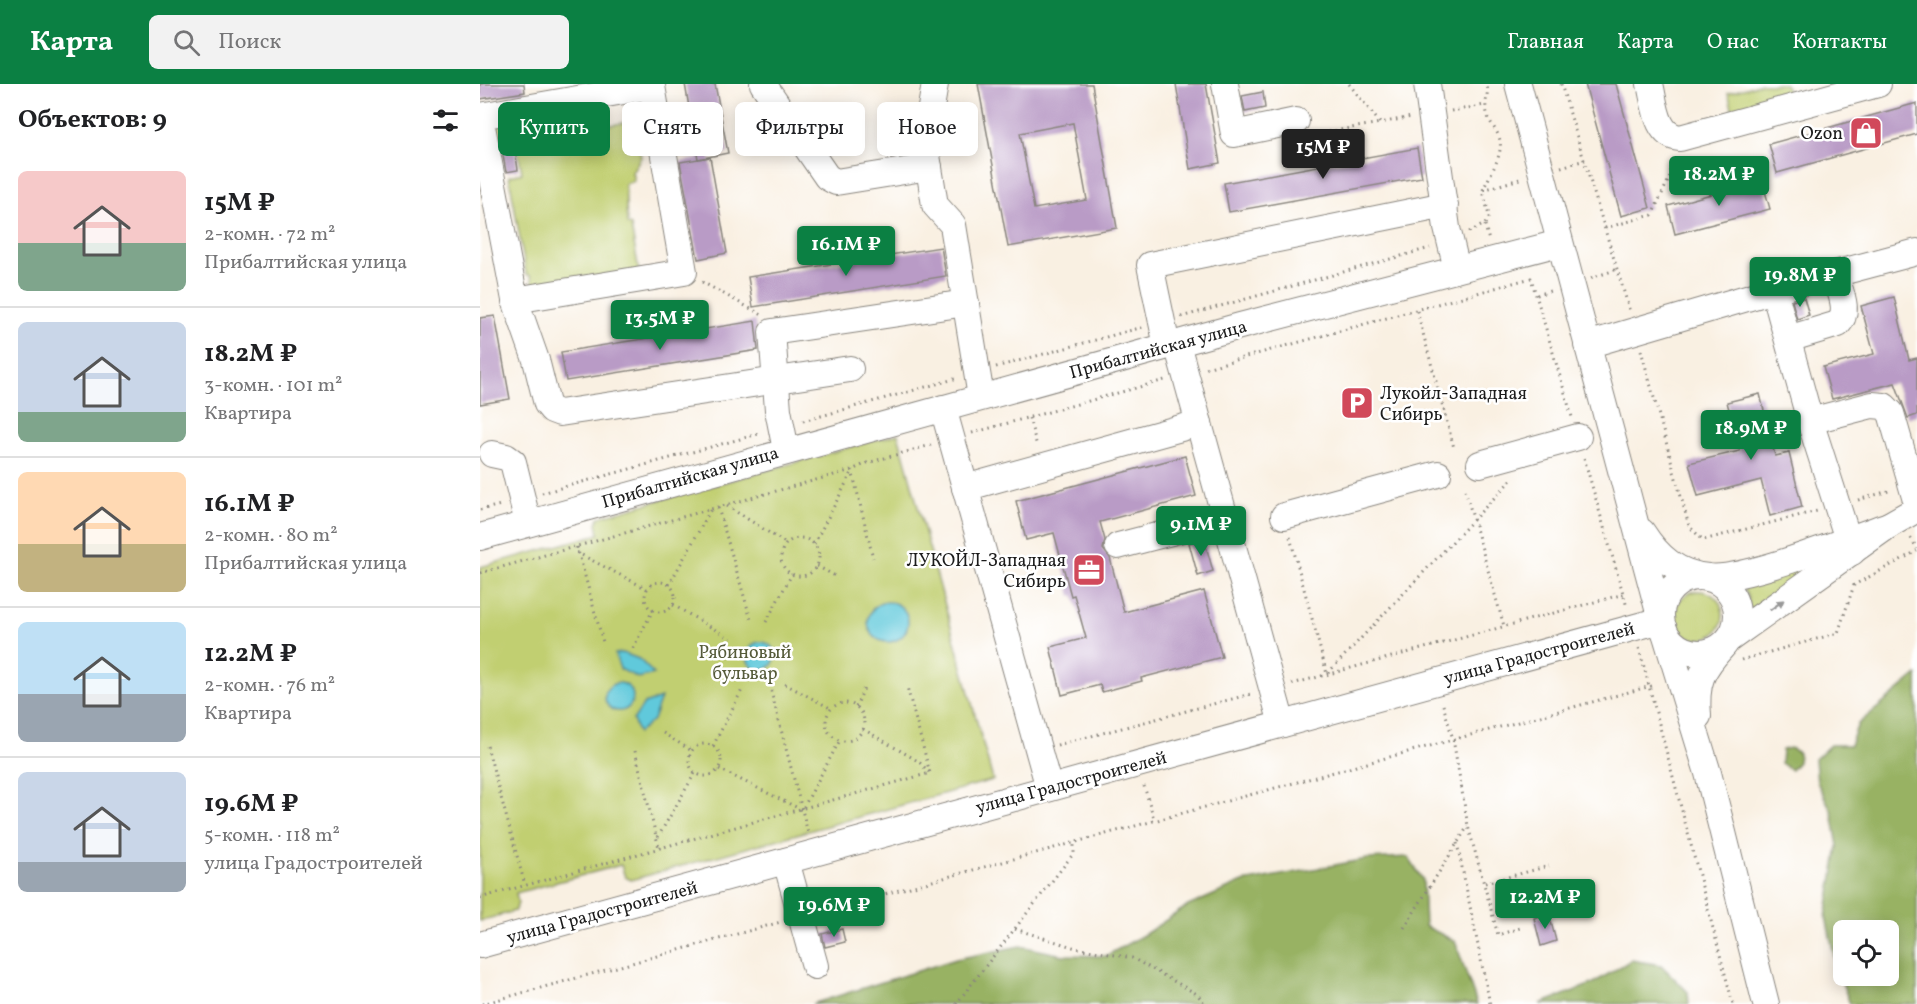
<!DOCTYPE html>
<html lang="ru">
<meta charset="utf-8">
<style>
body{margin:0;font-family:Vollkorn,serif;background:#f2f2f2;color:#202124;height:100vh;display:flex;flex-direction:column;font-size:22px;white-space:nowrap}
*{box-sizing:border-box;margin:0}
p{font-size:20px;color:#757577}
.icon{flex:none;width:33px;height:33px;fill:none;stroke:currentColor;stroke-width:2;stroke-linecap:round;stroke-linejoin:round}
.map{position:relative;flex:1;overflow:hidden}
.side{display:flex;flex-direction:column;background:#fff;width:480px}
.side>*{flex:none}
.banner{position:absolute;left:18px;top:18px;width:570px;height:54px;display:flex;gap:12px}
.fabs{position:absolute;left:1353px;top:836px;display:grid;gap:12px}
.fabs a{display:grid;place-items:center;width:66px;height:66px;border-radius:9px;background:#fff;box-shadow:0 3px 15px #0003;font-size:30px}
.price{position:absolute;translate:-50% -51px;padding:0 14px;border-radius:6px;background:#0b8043;color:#fff;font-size:20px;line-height:39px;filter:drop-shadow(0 2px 3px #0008)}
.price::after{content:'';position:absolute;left:50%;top:36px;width:18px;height:14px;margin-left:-9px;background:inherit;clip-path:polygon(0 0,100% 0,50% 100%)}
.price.current{background:#222;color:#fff}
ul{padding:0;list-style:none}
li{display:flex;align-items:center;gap:18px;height:150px;padding:0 18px}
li+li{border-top:2px solid #e0e0e0}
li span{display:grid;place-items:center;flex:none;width:168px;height:120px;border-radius:9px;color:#555}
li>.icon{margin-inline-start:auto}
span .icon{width:72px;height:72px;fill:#fffc;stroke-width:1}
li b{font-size:26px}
h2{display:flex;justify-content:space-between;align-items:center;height:72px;padding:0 18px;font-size:26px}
.pill{padding:0 21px;border-radius:9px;background:#fff;box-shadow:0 3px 15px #0003;font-size:21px;line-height:54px}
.pill.current{background:#0b8043;color:#fff}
header{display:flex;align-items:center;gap:36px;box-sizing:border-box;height:84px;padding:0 30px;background:#0b8043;color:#fff}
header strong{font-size:28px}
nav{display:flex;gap:33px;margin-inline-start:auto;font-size:21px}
.search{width:420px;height:54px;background:#f2f2f2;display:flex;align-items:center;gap:15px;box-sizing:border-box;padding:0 21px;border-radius:9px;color:#757577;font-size:22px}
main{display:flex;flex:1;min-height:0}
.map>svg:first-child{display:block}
.green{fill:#c1cf71;stroke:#6e7646;stroke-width:1.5}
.forest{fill:#98b263;stroke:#5a6740;stroke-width:1.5;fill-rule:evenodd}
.water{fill:#60c9db;stroke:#3e727c;stroke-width:1.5}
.building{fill:#b99bc6;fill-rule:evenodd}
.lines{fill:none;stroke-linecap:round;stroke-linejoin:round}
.minor-casing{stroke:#8a867f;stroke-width:28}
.path{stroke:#8a867f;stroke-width:3;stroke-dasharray:1.5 4.5;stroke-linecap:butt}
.minor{stroke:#fff;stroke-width:26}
.oneway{fill:#999}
.labels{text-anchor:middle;stroke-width:5;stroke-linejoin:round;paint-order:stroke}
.poi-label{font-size:18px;fill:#1c1c1c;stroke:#fff;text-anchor:end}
.street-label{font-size:18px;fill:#1c1c1c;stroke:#fff}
.park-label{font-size:18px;fill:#565b3a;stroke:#fff}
</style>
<header>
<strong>Карта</strong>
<div class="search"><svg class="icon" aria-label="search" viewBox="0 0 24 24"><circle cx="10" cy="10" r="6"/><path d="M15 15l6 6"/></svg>Поиск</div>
<nav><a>Главная</a><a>Карта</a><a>О нас</a><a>Контакты</a></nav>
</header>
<main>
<section class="side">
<h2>Объектов: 9<svg class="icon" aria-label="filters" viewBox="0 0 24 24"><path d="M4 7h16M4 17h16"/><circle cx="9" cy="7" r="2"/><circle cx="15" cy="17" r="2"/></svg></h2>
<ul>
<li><span style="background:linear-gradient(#f6c9c9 60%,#7fa58c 0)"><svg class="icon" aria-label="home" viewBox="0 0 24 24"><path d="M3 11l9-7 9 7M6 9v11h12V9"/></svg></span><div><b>15M ₽</b><p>2-комн. · 72 m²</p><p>Прибалтийская улица</p></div></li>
<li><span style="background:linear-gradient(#c9d6e8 75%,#7fa58c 0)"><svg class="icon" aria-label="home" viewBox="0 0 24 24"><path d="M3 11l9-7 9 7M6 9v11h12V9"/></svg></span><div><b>18.2M ₽</b><p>3-комн. · 101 m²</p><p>Квартира</p></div></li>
<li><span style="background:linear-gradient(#ffd9b3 60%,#c2b280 0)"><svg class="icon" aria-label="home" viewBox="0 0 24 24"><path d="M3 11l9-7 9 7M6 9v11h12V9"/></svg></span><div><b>16.1M ₽</b><p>2-комн. · 80 m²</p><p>Прибалтийская улица</p></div></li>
<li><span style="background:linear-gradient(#bfe0f5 60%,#9aa5b1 0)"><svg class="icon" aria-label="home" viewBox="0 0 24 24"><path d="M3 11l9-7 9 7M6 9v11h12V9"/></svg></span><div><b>12.2M ₽</b><p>2-комн. · 76 m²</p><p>Квартира</p></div></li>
<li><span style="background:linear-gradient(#c9d6e8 75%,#9aa5b1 0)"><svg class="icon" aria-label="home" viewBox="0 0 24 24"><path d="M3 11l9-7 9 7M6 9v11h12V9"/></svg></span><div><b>19.6M ₽</b><p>5-комн. · 118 m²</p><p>улица Градостроителей</p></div></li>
</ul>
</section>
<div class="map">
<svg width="1437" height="920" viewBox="0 0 1437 920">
<rect width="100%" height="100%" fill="#fff"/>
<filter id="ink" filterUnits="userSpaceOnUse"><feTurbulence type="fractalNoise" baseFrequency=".0167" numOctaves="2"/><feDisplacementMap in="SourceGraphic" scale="12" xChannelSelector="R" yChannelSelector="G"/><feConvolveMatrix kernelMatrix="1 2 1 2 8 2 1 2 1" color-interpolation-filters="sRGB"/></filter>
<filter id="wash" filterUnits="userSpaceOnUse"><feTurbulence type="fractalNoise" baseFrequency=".008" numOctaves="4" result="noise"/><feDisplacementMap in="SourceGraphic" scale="24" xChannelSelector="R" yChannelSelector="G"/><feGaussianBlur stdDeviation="1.35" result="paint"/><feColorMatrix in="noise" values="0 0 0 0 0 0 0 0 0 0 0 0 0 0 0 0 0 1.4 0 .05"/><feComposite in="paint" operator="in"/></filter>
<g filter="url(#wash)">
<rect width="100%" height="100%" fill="#f9f0e2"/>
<g class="green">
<path d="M1281 0H1305L1308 12 1253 27 1248 9Z"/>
<path d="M154 37 161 73 152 88 154 97 145 100 147 140 151 142 159 187 53 204 51 192 46 190 29 92 42 89 36 56 19 57 16 42 41 38 42 44 57 53Z"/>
<path d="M418 350 513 696 151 796 145 793 141 781 36 809 38 819 35 827 0 837V483L119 450 117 439 119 433Z"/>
<path d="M1343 473 1270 527 1267 511 1260 498Z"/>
<circle cx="1219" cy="531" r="24"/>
</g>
<g class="forest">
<path d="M1437 591V920H1370L1357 885 1346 833 1358 762 1352 728 1337 698 1335 675 1350 661H1370L1378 640ZM1364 846H1408V891H1364Z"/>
<path d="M1310 664 1319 669 1318 678 1311 686 1301 679 1302 666Z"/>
<path d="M928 773 943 796 945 842 975 857 997 920H332L476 875 540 862 583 871 626 872 665 850 706 823 763 798 887 775Z"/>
<path d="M1151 876 1181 881 1208 908 1209 920H1060L1112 900Z"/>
</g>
<g class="water">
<circle cx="408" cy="538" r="20"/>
<circle cx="281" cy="572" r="14"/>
<path d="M143 569 159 575 174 590 158 594 140 585 135 570Z"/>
<circle cx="139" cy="613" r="14"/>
<path d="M181 614 173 636 158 649 153 636 164 620Z"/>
</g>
<g id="blocks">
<g class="building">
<path d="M0 0H44L45 8 0 15Z"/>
<path d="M205 0H235L248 69 218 75Z"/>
<path d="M498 0H612L637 144 528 163ZM593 39 607 116 554 125 540 49Z"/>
<path d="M696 0H726L740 79 710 85Z"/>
<path d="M1105 0H1136L1170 124 1141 132Z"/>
<path d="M783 8 785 24 765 28 762 12Z"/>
<path d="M1437 19V50L1297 89 1289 60Z"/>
<path d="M34 58 38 86 26 88 21 60Z"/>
<path d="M937 64 942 93 749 128 744 99Z"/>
<path d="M230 73 247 169 218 175 200 78Z"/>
<path d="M1282 96 1290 125 1195 150 1188 122Z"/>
<path d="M461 163 466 192 273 223 268 193Z"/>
<path d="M1414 213 1429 276 1437 274V331L1428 334 1415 299 1352 315 1343 283 1394 270 1381 222Z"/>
<path d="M1324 214 1329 231 1317 235 1312 217Z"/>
<path d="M15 232 30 315 0 320V234Z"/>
<path d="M275 237 278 266 86 297 81 268Z"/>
<path d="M1280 310 1295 372 1309 369 1322 423 1290 432 1281 396 1218 412 1209 379 1260 367 1247 318Z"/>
<path d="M705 372 716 412 620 438 625 456 623 465 630 474 644 528 724 507 742 573 661 594 662 597 622 608 620 601 582 611 570 563 606 554 594 511 591 512 574 449 546 456 536 417Z"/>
<path d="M724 455 733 487 718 492 709 459Z"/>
<path d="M1069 830 1076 857 1061 862 1054 834Z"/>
<path d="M362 845 365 858 345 863 342 850Z"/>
</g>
</g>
</g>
<g filter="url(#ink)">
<use href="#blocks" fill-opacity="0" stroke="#8a867f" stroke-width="1.5"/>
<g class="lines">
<g class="minor-casing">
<g id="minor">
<path d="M283 0 347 93 356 98 449 83"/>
<path d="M455 0 445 59 455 121 473 141 501 313"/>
<path d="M745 0 754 50 816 37"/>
<path d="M947 0 967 144 977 185"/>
<path d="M1170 0C1175 20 1176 52 1200 54L1398 0"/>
<path d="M172 2 204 188 35 216 0 32Z"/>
<path d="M35 216 56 276 67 320 72 326 80 329 370 285"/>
<path d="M1308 255 1358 240C1371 227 1359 206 1355 190"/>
<path d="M697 260 802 640"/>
<path d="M1107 261 1294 206"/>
<path d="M687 262 670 181 965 121"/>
<path d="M463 324 569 704"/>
<path d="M1330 337 1392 321 1404 322 1411 329 1437 420"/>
<path d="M306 366 298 326 292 248 486 219"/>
<path d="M12 370 26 373 33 378 48 439"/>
<path d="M1000 380 1098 353"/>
<path d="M485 404 719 339"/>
<path d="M804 432 958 390"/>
<path d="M1162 448C1178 473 1197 490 1228 493 1265 498 1369 454 1409 441"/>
<path d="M0 453 760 242 1079 159"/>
<path d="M638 462 745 434"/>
<path d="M1372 468 1330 337 1294 206 1437 168"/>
<circle cx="1219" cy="531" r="38"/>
<path d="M1184 545 1228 689 1286 920"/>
<path d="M1249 555 1409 441 1437 425"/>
<path d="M1218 632C1215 598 1221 586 1244 561"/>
<path d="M306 777 335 882"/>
<path d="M0 861 1181 536 1038 0"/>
</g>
</g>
<g class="path">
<path d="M869 0 900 39 932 33"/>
<path d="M1081 0 1150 228"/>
<path d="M971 27 1005 21"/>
<path d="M831 51 900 39"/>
<path d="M1081 83 1105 76"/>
<path d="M1003 106C1010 90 1025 69 1019 53 1015 42 1008 40 1006 23 1005 15 1009 9 1007 0"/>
<path d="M1005 141 1009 157"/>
<path d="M1125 144 1172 131 1189 95 1194 75"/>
<path d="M989 148 1005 140 1009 132 1003 106 1043 94"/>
<path d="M1111 194 1138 185"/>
<path d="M222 198 282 231"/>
<path d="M1057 211 1070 207"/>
<path d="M937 227 974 364"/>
<path d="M701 233 950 164"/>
<path d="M1161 266 1209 442 1223 456 1337 427"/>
<path d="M516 283 663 243"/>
<path d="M726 284 1051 194 1092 333"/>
<path d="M549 334 557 362"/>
<path d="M323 337 478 294"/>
<path d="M492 349 685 296"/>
<path d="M1104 374 1147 523"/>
<path d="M372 386 393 474"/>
<path d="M985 406 1024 542"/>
<path d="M62 409 282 349"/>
<path d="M1378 416 1412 406"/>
<path d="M247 422 307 460"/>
<path d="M238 424 272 539"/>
<path d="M0 426 21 421"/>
<path d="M810 453 847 590"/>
<path d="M1431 454 1437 465"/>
<circle cx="320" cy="473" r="19"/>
<path d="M334 460 372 388"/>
<path d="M97 463 123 558"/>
<path d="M97 463 96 468 167 505"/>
<path d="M337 482 357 493"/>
<path d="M0 489 372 386 387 379 451 361"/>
<circle cx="180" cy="513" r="15"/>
<path d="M189 501 231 425"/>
<path d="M193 521 251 555"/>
<path d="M286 538 312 490"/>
<path d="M153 564 173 526"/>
<path d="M1159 564 1253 920"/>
<path d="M1261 576 1358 549 1374 501 1437 467"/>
<path d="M848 589 1033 394"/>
<path d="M305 600 352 625"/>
<path d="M812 600 1144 510"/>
<path d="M291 607 328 749"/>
<circle cx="365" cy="638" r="19"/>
<path d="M963 621 973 655 988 742 1018 851 1040 844"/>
<path d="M376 623 384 604"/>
<path d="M0 636V637"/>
<path d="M383 645 438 677 449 688"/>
<path d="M183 649 212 667"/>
<circle cx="225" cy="676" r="16"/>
<path d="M577 661 771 610"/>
<path d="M7 662 45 801"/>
<path d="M233 662 263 604"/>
<path d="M155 667 179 764"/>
<path d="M239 685 322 726 360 656"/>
<path d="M664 702 674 735"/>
<path d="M178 753 215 689"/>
<path d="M977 759 1010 920"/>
<path d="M1005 799 1069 782"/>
<path d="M0 814 450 689 427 603"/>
<path d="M342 827 1171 602"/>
<path d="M924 844 988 742"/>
<path d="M535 845 596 864 652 874 717 910 725 920"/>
<path d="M2 920 301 838"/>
<path d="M476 920 594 769V757"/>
</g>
<use href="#minor" class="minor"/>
</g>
<defs><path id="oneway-solid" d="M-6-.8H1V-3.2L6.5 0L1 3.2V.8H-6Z" transform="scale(1.5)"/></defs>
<use class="oneway" href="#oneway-solid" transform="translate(1297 521) rotate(-36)"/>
</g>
<defs>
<g id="shop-square" transform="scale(1.725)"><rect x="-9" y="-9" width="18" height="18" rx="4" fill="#d1495b" stroke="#fff"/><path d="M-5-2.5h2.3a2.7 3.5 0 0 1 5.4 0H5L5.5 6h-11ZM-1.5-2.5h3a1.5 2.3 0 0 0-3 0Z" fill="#fff"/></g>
<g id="parking-square" transform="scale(1.725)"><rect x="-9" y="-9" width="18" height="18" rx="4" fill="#d1495b" stroke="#fff"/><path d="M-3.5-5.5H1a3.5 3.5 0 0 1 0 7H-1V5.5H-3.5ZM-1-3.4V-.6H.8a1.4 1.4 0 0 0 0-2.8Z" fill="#fff"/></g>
<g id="office-square" transform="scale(1.725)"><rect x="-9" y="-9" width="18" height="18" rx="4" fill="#d1495b" stroke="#fff"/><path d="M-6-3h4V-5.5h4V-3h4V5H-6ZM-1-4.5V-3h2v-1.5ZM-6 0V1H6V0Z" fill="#fff"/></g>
</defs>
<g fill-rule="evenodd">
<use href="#shop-square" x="1386" y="49"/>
<use href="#parking-square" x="877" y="319"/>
<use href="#office-square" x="609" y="486"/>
</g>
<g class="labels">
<g class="poi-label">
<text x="1363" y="55">Ozon</text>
<text x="900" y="315" text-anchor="start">Лукойл-Западная<tspan x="900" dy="21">Сибирь</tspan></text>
<text x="586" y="482">ЛУКОЙЛ-Западная<tspan x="586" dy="21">Сибирь</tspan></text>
</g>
<g class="street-label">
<text transform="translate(678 265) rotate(-15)" y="6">Прибалтийская улица</text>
<text transform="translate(210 393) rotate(-16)" y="6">Прибалтийская улица</text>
<text transform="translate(1059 569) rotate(-15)" y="6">улица Градостроителей</text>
<text transform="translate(591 698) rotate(-15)" y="6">улица Градостроителей</text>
<text transform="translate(122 828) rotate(-15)" y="6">улица Градостроителей</text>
</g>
<g class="park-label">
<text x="265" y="574">Рябиновый<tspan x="265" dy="21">бульвар</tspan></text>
</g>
</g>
</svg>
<div class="fabs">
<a><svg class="icon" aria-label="locate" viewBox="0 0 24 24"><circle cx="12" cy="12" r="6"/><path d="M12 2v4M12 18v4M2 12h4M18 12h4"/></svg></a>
</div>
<b class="price current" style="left:843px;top:96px">15M ₽</b>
<b class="price" style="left:1239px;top:123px">18.2M ₽</b>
<b class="price" style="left:366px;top:193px">16.1M ₽</b>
<b class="price" style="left:1320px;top:224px">19.8M ₽</b>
<b class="price" style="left:180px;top:267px">13.5M ₽</b>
<b class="price" style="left:1271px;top:377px">18.9M ₽</b>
<b class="price" style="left:721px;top:473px">9.1M ₽</b>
<b class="price" style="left:1065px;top:846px">12.2M ₽</b>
<b class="price" style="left:354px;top:854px">19.6M ₽</b>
<div class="banner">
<a class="pill current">Купить</a>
<a class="pill">Снять</a>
<a class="pill">Фильтры</a>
<a class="pill">Новое</a>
</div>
</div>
</main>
